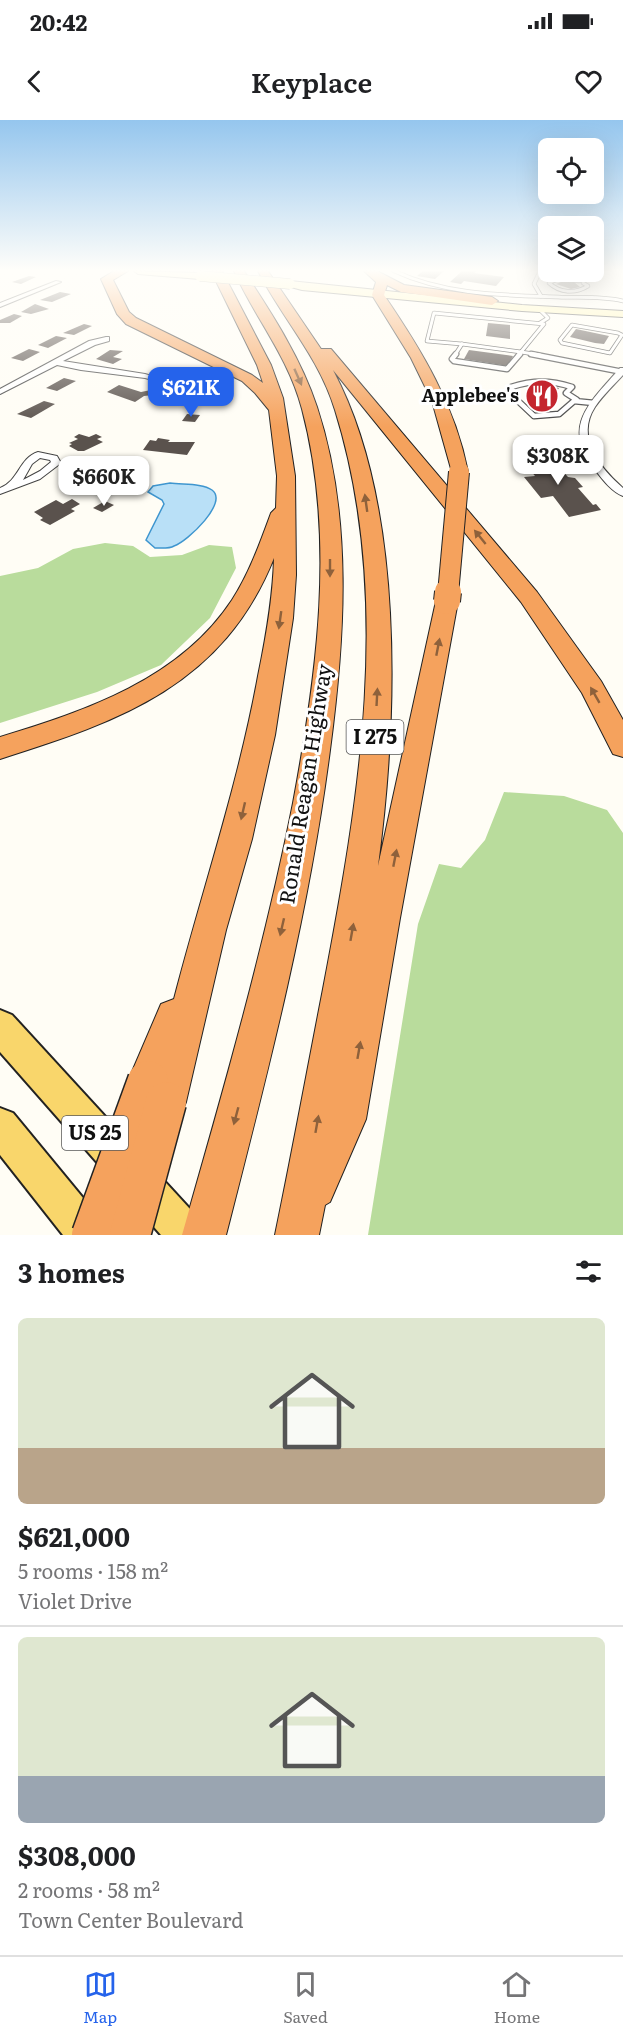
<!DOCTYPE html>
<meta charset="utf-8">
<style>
body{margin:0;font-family:Literata,serif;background:#f6f6f6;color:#202124;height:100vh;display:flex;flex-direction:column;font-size:22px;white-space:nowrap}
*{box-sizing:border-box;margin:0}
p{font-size:20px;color:#757577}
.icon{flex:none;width:33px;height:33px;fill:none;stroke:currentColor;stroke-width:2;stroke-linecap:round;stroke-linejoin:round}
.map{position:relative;height:1115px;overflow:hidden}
.sheet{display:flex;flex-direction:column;background:#fff;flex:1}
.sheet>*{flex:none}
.tools{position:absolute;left:538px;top:18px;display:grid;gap:12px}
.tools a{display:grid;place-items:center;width:66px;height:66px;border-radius:9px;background:#fff;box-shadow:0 6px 24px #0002;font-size:30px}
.price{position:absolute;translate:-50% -51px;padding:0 14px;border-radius:12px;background:#fff;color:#222;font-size:20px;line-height:39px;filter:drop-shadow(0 2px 3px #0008)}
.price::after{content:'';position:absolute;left:50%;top:36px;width:18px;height:14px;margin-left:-9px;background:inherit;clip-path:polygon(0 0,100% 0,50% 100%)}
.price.active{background:#2563eb;color:#fff}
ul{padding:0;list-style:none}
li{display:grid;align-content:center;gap:12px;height:318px;padding:0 18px}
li+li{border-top:2px solid #e0e0e0}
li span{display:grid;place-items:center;height:186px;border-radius:9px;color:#555}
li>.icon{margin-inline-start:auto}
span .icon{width:108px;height:108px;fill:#fffc;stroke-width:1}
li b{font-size:26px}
h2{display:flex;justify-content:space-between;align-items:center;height:72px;padding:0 18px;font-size:26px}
.status{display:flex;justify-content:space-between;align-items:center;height:42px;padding:0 30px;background:#fff;direction:ltr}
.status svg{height:16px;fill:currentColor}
header{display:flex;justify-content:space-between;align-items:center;height:78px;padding:0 18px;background:#fff;font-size:27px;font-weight:600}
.dock{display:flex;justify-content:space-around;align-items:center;height:84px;border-top:2px solid #e0e0e0;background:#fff;font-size:16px;color:#757577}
.dock a{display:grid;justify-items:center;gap:3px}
.dock .active{color:#2563eb}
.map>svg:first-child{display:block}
.forest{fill:#b9dc9c}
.water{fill:#b9e0f7;stroke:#3f96cf;stroke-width:1.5}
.building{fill:#5a524d}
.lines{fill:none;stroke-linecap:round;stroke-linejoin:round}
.lane-far1-casing{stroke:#444;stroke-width:4.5}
.lane-casing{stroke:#444;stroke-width:7}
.street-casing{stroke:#444;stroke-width:2}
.secondary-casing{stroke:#333;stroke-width:2}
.primary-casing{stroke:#222;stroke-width:4}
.highway-casing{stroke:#222;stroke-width:2}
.lane-far1{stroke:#fff;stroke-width:3}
.lane{stroke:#fff;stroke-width:4.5}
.street{fill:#fff;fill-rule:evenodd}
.secondary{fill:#fff6b0;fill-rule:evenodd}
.primary{fill:#f9d66b;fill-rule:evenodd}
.highway{fill:#f5a25d;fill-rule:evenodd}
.secondary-bridge-casing{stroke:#333;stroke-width:11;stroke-linecap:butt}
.highway-bridge-far2-casing{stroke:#222;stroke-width:22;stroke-linecap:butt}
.highway-bridge-far1-casing{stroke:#222;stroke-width:28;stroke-linecap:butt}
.highway-bridge-casing{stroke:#222;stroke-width:43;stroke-linecap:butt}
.secondary-bridge{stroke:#fff6b0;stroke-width:10}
.highway-bridge-far2{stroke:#f5a25d;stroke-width:20}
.highway-bridge-far1{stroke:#f5a25d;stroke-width:26}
.highway-bridge{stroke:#f5a25d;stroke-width:40}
.oneway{fill:#8e613b}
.labels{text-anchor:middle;stroke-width:6;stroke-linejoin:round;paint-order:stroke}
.far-poi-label{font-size:18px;font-weight:bold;fill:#111;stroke:#fff;text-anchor:end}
.shield{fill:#fff;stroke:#585858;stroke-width:1.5}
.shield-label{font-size:20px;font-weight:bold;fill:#111}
.street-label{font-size:21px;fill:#111;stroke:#fff}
</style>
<div class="status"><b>20:42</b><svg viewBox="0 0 49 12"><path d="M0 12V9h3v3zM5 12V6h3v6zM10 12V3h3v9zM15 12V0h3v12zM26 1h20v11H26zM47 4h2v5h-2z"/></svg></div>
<header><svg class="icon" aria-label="back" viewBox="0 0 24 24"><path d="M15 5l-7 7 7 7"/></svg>Keyplace<svg class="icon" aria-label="heart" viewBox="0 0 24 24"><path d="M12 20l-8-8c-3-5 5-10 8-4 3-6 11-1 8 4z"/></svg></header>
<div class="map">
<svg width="623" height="1115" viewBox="0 0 623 1115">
<rect width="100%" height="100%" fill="#fffdf5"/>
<g class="forest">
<path d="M105 423 133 426 150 437 182 435 209 425 232 427 236 448 210 498 161 545 97 572 0 603V456L38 448 73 429Z"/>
<path d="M504 672 564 676 607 690 623 713V1115H368L418 804 439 744 461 748 485 720Z"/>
</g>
<path class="water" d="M170 363C182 365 202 363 212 370 229 382 188 421 174 426 169 429 162 428 155 428L146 420 164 384 162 380 148 372 153 366Z"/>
<g class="building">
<path d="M423 151H444L435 159 417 156Z"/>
<path d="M462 151H477L474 153 504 157 496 166 464 161 461 164 450 162Z"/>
<path d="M29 156 36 157 21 164 12 162Z"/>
<path d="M566 160 574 162 580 167 571 169 556 164Z"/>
<path d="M60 172 71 174 52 182 40 180Z"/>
<path d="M35 184 49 189 31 194 21 192Z"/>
<path d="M14 194 22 196 10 203H0V200Z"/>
<path d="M488 203 510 205V219L486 216Z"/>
<path d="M84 204 92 206 74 215 63 213Z"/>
<path d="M576 209 609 216 604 224 595 223 570 217Z"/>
<path d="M56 216 67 218 48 228 38 225Z"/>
<path d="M29 229 40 232 23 241 11 238Z"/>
<path d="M110 230 123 231 113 237 122 239 113 244 96 239Z"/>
<path d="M469 230 513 236 508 246 464 239Z"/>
<path d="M64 258 76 261 57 271 46 268Z"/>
<path d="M532 264H540L559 268 548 284 529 279 534 272 527 270Z"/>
<path d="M119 265 141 272 151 270 153 275 144 276 135 282 107 272Z"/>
<path d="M44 281 55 284 31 298 17 294Z"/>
<path d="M187 294 200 295 195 302 182 301Z"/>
<path d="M79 314 89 317 96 314 102 317 97 319 103 322 84 331H78L69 326 72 324 69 323 78 319 74 317Z"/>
<path d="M158 318 170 320 168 322H195L187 335 143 330 150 320 156 321Z"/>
<path d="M536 337 538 339 554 337 558 342H554L568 357 575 358 583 367 578 368 593 385 596 384 601 390 569 397 553 376 541 378 524 357 535 356 520 338Z"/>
<path d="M72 379 80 384 71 389 75 391 50 405 40 400 43 398 34 392 56 380 63 384Z"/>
<path d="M105 381 114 385 102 392 93 388Z"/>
</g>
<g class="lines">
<g class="lane-far1-casing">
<g id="lane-far1">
<path d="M394 151C446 175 502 175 558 177 580 178 601 176 623 181"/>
<path d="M579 161 558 159 549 163C560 173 575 174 588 166L583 163"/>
<path d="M541 176 534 164 540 151 576 154 586 152"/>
<path d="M539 189 548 198 540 203"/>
<path d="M572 205 618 213 622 215 610 233 562 223 560 220Z"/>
<path d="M462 224 521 232"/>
<path d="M462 224 427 221 434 193 544 204 521 232"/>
<path d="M521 232 540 235"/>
<path d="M455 235 462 224"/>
<path d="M518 235 521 232"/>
</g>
</g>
<g class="lane-casing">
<g id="lane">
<path d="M456 234 452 239 454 241 507 249 520 234"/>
<path d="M531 234 623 252"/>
<path d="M577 280 566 273 572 267C550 260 533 260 511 267L517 280 534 296 559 294 574 281 594 283"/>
</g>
</g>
<g class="street-casing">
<g id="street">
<path d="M56 161 61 162 0 187V183Z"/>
<path d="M106 217H109V221L95 225 63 241 145 254 182 265 178 267 145 258 81 250 57 245 0 274V269L89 221Z"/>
<path d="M620 248H623V255C614 265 603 275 595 287 575 317 600 348 623 368V376C612 372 603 360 596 351 560 306 590 283 620 248Z"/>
<path d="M38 332 57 336 61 343 40 359 0 374V368C19 361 19 338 38 332ZM40 338 50 340 51 342 40 351 23 360 32 344Z"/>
</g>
</g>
<g class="secondary-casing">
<g id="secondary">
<path d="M134 151 200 153 204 156 200 159 138 154Z"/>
<path d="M290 161 522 185 623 191V197L522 191 302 170 287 166 285 164Z"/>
</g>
</g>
<g class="primary-casing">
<g id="primary">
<path d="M0 890 12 895 201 1101 207 1115H161L0 932Z"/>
<path d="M0 988 13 993 102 1101 108 1115H63L0 1035Z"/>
</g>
</g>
<g class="highway-casing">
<g id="highway">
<path d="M114 151H128L113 160 129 192 136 198 252 255 263 263 257 245 211 151H222L271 245 283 278 295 356 296 455 293 498 275 615 252 719 226 810 186 982 180 996 166 1002 152 996 146 980 134 975 128 961 161 884 174 879C202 771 238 666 258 556 266 517 273 478 274 438 223 565 121 601 0 639V617C86 591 180 559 232 480 249 454 260 423 271 393L276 388 277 356 269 290 255 273 242 261 126 204 117 194 101 159Z"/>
<path d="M234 151H244C272 194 301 238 317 287 353 397 345 518 330 630 309 794 267 955 226 1115H182C223 972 264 829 293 683 317 554 336 418 302 289 288 236 255 198 234 151Z"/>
<path d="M258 151H268L321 229H331L537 472 601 561 623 600V637L613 634 582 573 521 482 333 250C405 385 398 597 378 746L436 481 439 476 447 474 455 476 458 481 400 798 366 999 330 1082 325 1085 319 1115H275C292 1033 307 951 323 869 359 680 394 479 335 290 319 237 282 198 258 151Z"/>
<path d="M364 151H377L404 165 492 177 498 181 492 185 401 172 387 165 384 175C422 231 455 285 468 352L465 356H453L432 281 411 238 372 175 376 162Z"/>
</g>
</g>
<use href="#lane-far1" class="lane-far1"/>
<use href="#lane" class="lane"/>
<use href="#street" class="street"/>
<use href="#secondary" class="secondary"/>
<use href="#primary" class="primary"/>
<use href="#highway" class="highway"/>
<g class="secondary-bridge-casing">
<path id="secondary-bridge" d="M200 156 290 164"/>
</g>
<g class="highway-bridge-far2-casing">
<path id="highway-bridge-far2" d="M448 474 459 352"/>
</g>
<g class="highway-bridge-far1-casing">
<path id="highway-bridge-far1" d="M447 481 448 472"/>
</g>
<g class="highway-bridge-casing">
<g id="highway-bridge">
<path d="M92 1115 148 961"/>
<path d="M130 1115 166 982"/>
</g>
</g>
<use href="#secondary-bridge" class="secondary-bridge"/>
<use href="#highway-bridge-far2" class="highway-bridge-far2"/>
<use href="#highway-bridge-far1" class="highway-bridge-far1"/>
<use href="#highway-bridge" class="highway-bridge"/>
</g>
<defs><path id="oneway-solid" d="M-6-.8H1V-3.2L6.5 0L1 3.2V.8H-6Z" transform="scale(1.5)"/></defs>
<g class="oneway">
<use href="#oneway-solid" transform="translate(298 257) rotate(66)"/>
<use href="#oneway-solid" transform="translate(366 383) rotate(-98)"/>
<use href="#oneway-solid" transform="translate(480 417) rotate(-129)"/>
<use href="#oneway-solid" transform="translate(330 448) rotate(90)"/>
<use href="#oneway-solid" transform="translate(280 500) rotate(98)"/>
<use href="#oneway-solid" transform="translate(438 527) rotate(-79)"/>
<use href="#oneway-solid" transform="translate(595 575) rotate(-120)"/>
<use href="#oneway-solid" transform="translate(377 577) rotate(-87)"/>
<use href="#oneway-solid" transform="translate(243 691) rotate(103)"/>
<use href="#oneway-solid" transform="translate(395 738) rotate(-79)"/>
<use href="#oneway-solid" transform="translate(282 807) rotate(103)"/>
<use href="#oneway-solid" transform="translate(352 812) rotate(-80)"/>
<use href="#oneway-solid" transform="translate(359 930) rotate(-80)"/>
<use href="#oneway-solid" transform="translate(236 996) rotate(105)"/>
<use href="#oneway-solid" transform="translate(317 1004) rotate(-80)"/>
</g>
<linearGradient id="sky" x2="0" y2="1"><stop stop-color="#95c6ee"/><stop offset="0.49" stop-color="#fffefa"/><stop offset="1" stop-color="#fffefa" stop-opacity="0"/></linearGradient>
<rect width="623" height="307" fill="url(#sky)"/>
<defs>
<g id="restaurant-disc" transform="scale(1.725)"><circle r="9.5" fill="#c4262e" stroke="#fff"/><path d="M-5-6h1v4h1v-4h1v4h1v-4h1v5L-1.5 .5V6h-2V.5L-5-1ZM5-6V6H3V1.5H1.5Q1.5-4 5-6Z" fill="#fff"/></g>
</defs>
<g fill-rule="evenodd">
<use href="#restaurant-disc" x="542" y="276"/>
</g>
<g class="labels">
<g class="far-poi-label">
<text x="519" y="282">Applebee's</text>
</g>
<g class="shield">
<rect x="346.5" y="600" width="57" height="34" rx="4.5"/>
<rect x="62" y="996" width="66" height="34" rx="4.5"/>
</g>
<g class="shield-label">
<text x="375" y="624">I 275</text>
<text x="95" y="1020">US 25</text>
</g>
<g class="street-label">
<text transform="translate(306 664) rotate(-81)" y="7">Ronald Reagan Highway</text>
</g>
</g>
</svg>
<div class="tools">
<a><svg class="icon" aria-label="locate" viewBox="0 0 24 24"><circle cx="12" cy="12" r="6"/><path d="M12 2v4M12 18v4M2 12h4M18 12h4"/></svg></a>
<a><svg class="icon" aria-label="layers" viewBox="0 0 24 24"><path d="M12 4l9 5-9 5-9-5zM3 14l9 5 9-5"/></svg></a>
</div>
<b class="price active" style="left:191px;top:298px">$621K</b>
<b class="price" style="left:558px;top:366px">$308K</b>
<b class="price" style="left:104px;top:387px">$660K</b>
</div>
<section class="sheet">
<h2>3 homes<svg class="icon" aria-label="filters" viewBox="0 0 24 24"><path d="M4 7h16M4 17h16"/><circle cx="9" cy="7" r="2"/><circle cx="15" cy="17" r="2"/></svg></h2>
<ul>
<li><span style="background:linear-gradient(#dfe7d0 70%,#b9a48a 0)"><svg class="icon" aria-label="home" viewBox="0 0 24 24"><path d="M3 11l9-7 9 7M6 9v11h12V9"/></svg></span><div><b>$621,000</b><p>5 rooms · 158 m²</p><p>Violet Drive</p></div></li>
<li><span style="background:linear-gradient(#dfe7d0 75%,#9aa5b1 0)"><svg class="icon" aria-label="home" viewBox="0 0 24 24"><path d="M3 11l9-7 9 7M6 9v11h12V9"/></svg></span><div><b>$308,000</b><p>2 rooms · 58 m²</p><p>Town Center Boulevard</p></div></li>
</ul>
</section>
<nav class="dock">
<a class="active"><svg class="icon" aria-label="map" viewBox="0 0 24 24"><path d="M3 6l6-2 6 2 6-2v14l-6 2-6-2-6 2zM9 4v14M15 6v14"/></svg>Map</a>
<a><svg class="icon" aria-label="saved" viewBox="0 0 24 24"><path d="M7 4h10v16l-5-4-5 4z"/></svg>Saved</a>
<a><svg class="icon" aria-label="home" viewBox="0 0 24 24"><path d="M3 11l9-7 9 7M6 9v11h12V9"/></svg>Home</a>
</nav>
